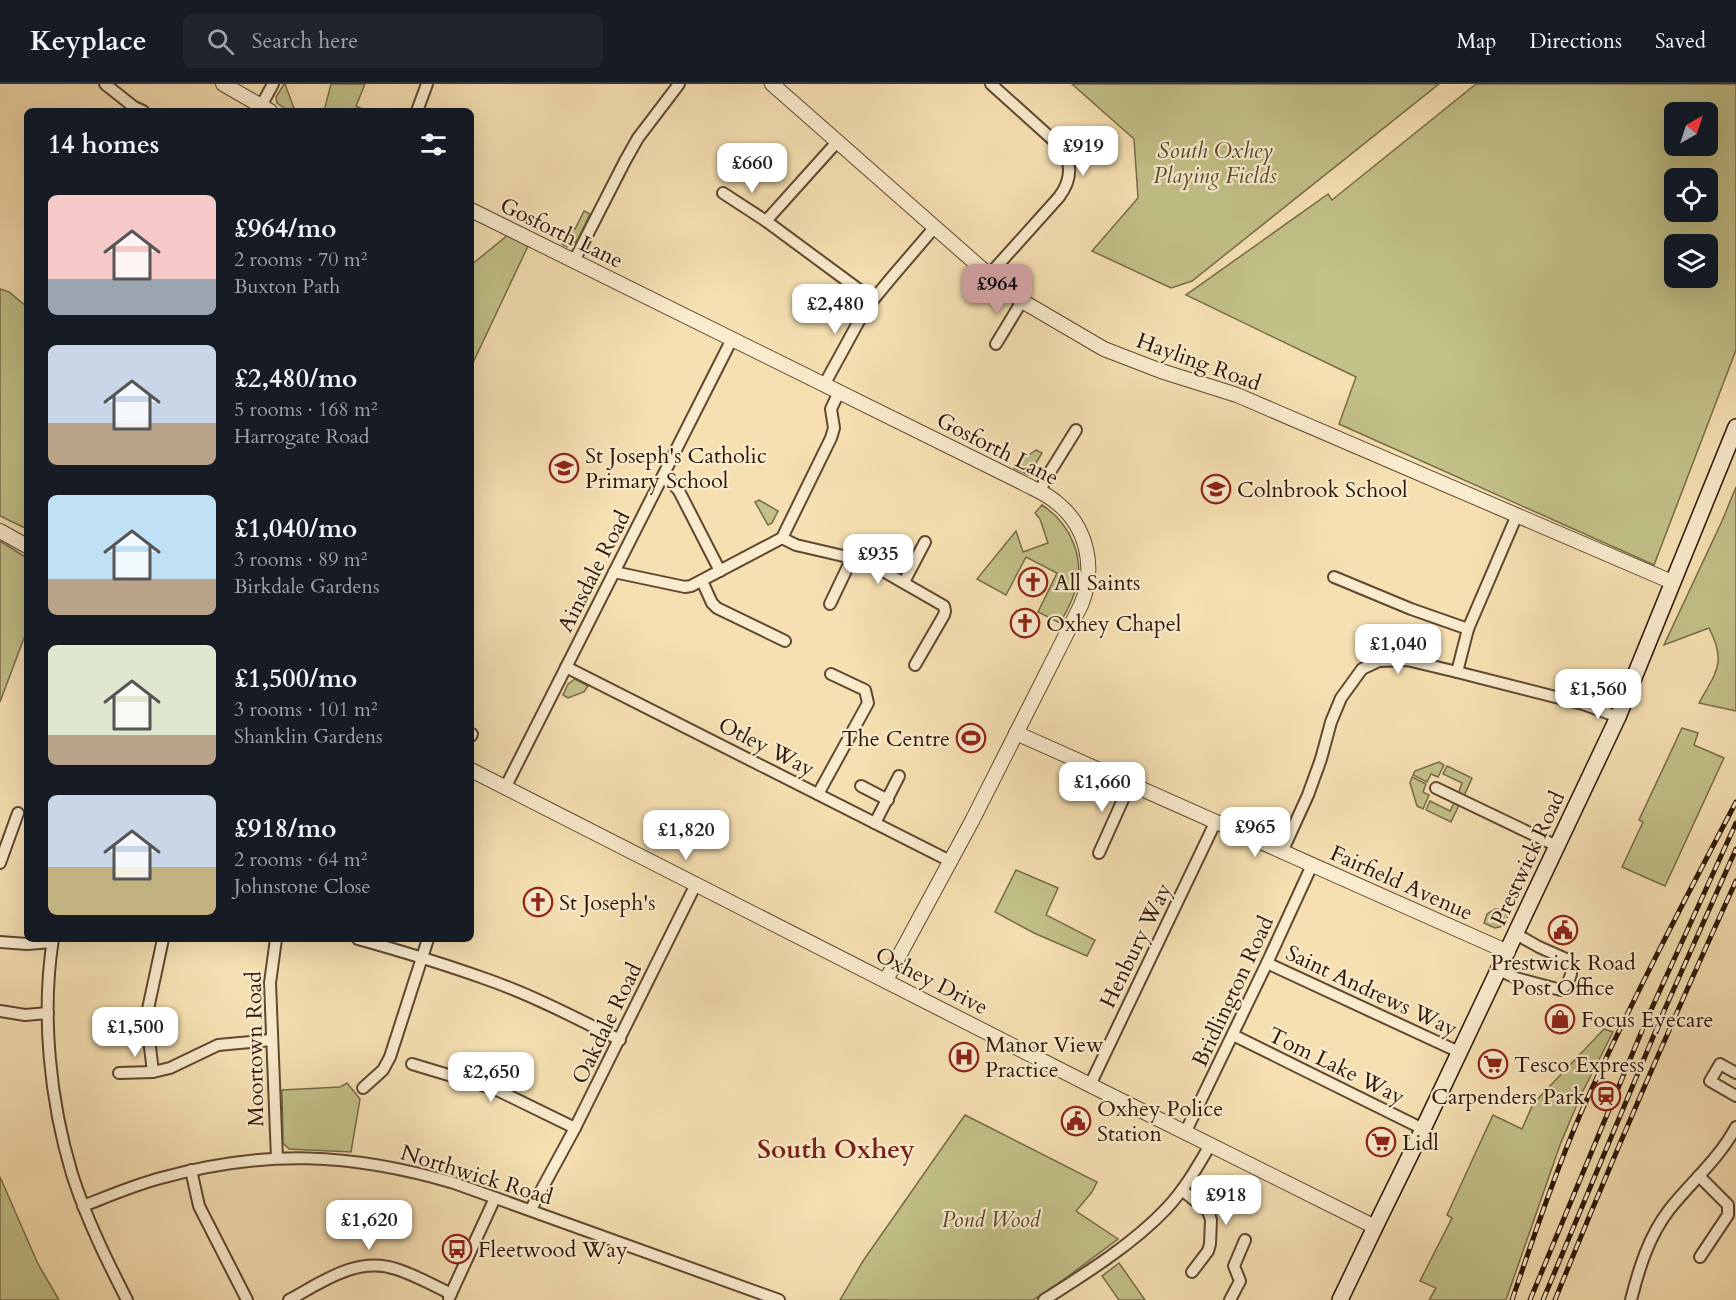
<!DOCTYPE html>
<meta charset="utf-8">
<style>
body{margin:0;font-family:Cardo,serif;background:#20242c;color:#f1f3f6;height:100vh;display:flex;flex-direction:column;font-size:22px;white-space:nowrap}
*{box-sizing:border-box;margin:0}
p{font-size:20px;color:#9ea1a6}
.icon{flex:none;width:33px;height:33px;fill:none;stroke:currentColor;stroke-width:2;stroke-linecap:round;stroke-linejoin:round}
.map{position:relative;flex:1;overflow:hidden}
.side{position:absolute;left:24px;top:24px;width:450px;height:834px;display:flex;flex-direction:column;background:#171b24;border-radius:9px;box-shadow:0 6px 24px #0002}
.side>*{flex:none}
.needle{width:39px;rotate:39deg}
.tools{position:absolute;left:1664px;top:18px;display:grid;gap:12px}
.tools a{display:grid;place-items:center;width:54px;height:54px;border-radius:9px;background:#171b24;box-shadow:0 6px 24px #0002;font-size:30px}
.price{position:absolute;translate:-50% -51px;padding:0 14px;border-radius:12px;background:#fff;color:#222;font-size:20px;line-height:39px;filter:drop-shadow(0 2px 3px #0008)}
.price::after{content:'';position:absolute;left:50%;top:36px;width:18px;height:14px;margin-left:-9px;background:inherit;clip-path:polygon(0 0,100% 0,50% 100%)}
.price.current{background:#c59692;color:#111}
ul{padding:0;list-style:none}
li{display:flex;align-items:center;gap:18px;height:150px;padding:0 24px}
li span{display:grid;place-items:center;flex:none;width:168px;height:120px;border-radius:9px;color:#555}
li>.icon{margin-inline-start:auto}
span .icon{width:72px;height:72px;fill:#fffc;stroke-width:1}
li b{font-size:26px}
h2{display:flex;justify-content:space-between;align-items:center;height:72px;padding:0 24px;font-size:26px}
header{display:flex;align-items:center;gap:36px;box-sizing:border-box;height:84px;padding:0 30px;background:#171b24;border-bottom:2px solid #363941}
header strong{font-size:28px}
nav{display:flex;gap:33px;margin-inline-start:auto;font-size:21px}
.search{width:420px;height:54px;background:#20242c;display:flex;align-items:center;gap:15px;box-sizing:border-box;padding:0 21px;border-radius:9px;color:#9ea1a6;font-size:22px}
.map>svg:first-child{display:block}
.green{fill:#c2c188;stroke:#786c48;stroke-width:1.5;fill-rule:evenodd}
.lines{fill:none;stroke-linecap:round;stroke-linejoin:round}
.minor-casing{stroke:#5f4832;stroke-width:14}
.tertiary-casing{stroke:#5f4832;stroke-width:16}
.secondary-casing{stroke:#2d1607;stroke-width:18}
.minor{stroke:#f9ebcd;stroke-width:10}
.tertiary{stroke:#f9ebcd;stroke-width:14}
.secondary{stroke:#f9ebcd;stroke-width:15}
.rail-casing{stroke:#2d1607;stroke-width:5}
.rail{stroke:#f9ebcd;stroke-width:3;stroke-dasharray:9;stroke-linecap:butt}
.labels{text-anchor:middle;stroke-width:4.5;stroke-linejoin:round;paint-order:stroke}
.park-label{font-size:22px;font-style:italic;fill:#5a492e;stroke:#f9ebcd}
.street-label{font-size:22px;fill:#2d1607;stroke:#f9ebcd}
.poi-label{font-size:22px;fill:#2d1607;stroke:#f9ebcd;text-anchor:start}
.quarter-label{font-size:26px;font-weight:bold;fill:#7a1f14;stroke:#f9ebcd}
</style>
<header>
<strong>Keyplace</strong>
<div class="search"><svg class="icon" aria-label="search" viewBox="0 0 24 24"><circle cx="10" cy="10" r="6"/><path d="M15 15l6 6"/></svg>Search here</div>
<nav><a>Map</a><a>Directions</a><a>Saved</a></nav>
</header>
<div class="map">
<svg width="1736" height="1216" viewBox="0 0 1736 1216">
<rect width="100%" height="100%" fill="#f6e0b2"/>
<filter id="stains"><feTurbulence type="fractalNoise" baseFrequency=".00333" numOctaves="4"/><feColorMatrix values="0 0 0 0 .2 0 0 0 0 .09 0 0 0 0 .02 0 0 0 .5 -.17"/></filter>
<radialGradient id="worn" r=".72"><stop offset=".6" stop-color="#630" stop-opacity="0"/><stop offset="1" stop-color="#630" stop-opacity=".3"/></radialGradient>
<g class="green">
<path d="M284 0H285L295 27H289L277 19 276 13Z"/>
<path d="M331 0H365L356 22 367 27H324Z"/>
<path d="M1072 0H1439L1192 197 1171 204 1092 167 1138 114 1134 55Z"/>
<path d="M1476 0H1736V266L1654 481 1339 340 1356 293 1186 211 1328 110 1332 116ZM1707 28V62H1674V28ZM1707 94V128H1674V94ZM1674 160H1707V194H1674Z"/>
<path d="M584 127 590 130 577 157 567 163 562 160 571 143 575 145Z"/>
<path d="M508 151 528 162 471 283V181Z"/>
<path d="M0 205 9 208 27 223V445L0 432Z"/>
<path d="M1036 366 1042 369 1029 391 1014 384 1017 379Z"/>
<path d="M1736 403V627L1699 619C1716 588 1727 579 1709 544L1664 561 1722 437Z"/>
<path d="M759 416 778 427 772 439 768 441 755 418Z"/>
<path d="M1042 421C1071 440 1087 476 1074 510 1071 520 1065 530 1060 539L1038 528 1057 489 1026 473 1006 511 977 495 1016 447 1023 468 1048 459 1040 435 1035 429Z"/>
<path d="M0 457 27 474V546L0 618Z"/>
<path d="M575 595 588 602 584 608 568 614 563 611 568 600Z"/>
<path d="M1682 644 1698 649 1694 661 1724 674 1665 802 1622 783 1643 738 1639 736Z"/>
<path d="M1439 678 1444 681 1438 693 1431 690 1427 698 1413 691 1415 687Z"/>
<path d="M1447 682 1472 694 1464 712 1458 710 1462 699 1443 690Z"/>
<path d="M1412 693 1426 700 1423 708 1429 711 1423 725 1417 722 1410 699Z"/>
<path d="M1430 717 1450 727 1455 717 1460 719 1451 738 1426 726Z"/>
<path d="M1016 786 1058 804 1046 831 1095 856 1087 872 1034 849 995 828Z"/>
<path d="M1495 825 1510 827 1503 842 1495 844 1484 839 1487 830Z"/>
<path d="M1604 945 1613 948 1581 1011 1560 1061 1506 1216H1429L1436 1204 1420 1197 1452 1134 1447 1131 1493 1031 1522 1045 1533 1020Z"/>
<path d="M347 999 360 1015 351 1068 289 1065 283 1059 282 1006 340 1003Z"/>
<path d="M965 1031 1097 1098 1092 1108 1076 1127 1118 1155 1067 1193 1033 1216H840L863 1177Z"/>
<path d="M0 1093 38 1180 59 1216H0Z"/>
<path d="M1119 1179 1145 1216H1119L1102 1192Z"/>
</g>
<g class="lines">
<g class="minor-casing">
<g id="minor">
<path d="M105 0 134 23 143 27"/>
<path d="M261 22 273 0"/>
<path d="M417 27 427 0"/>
<path d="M837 58 766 137 873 216 892 193 934 144"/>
<path d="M723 109 766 137"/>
<path d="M574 177 625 77 638 54 679 0"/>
<path d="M989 191 1059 113C1071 97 1073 81 1062 64L991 0"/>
<path d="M996 260 1022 217"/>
<path d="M824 301 859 237 873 216"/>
<path d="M662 394 673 400 679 407 720 487"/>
<path d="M1040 408 1045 396 1076 346"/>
<path d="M782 454 796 461 852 474 869 479 944 522 945 527 944 531 915 581"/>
<path d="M614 488 685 503 691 502 782 454 831 354 834 344 831 325 839 308"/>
<path d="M1334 493 1411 525 1468 545"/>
<path d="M702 497 712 519 717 524 785 557"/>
<path d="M904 498 925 458"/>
<path d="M830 520 852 474"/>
<path d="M566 583 950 777"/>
<path d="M1457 588 1468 545 1517 431"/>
<path d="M471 652 472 650"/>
<path d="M861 702 888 716"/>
<path d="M505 704 732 255"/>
<path d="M1436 704 1557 762"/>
<path d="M818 710 868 619 865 606 831 590"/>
<path d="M875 739 899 692"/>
<path d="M1282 768 1308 711 1321 675 1331 638 1341 614 1362 585 1379 577 1407 576 1457 588 1583 620 1618 633"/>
<path d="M1099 769 1130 700"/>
<path d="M0 779 18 729"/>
<path d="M53 855C41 931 50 1017 72 1090 86 1134 106 1175 127 1216"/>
<path d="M163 855 148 925 149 955 153 988 170 984 218 961 271 956"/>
<path d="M276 855 270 899 277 1074"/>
<path d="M358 855C401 867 444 880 486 895 532 911 576 934 620 956"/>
<path d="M0 858 27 860 52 858"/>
<path d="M1267 879 1459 968"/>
<path d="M1499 886 1516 894 1561 906C1568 900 1573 891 1571 881L1566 875 1539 863 1516 850"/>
<path d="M0 927 25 931 48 929"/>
<path d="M1233 951 1423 1045"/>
<path d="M412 980 495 1005 575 1044"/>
<path d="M119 989 153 988"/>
<path d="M1736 989 1720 980 1710 997 1736 1012"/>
<path d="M1090 1001 1215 739"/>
<path d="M363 1004 383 986 390 973 428 855"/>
<path d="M1185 1049 1267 879 1312 781"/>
<path d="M191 1086 199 1122 247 1216"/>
<path d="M1699 1092 1728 1121V1131L1700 1173"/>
<path d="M1182 1106 1208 1127 1211 1136 1210 1160 1208 1167 1192 1188"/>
<path d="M83 1122C109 1112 134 1101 161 1094 265 1065 351 1069 454 1099L779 1216"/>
<path d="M531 1125 575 1044 696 800"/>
<path d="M449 1214 495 1114"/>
<path d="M289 1216C322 1198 357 1172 396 1185 415 1191 433 1201 451 1210"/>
<path d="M1044 1216C1085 1190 1133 1160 1166 1125 1184 1106 1197 1084 1210 1061"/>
<path d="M1230 1216 1240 1197 1234 1182 1245 1156"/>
<path d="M1631 1216C1639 1184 1649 1152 1669 1126 1691 1098 1719 1075 1736 1043"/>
</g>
</g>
<g class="tertiary-casing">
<g id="tertiary">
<path d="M223 0 270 27"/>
<path d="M772 0 989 191 1022 217 1104 265 1161 287 1237 311 1672 498"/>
<path d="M471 126 1023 399C1034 405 1047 410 1056 418 1088 443 1096 485 1081 521L972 737 886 896"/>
<path d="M0 447 27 462"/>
<path d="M1016 649 1508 868"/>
<path d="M471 686 1090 1001 1375 1143"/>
</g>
</g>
<g class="secondary-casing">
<path id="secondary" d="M1340 1216 1375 1143 1423 1045 1618 633 1736 343"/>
</g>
<use href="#minor" class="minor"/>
<use href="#tertiary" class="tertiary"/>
<use href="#secondary" class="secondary"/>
<g class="rail-casing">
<g id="rail">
<path d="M1512 1216C1534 1152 1556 1086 1583 1024 1630 920 1683 819 1736 718"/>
<path d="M1530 1216 1646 937 1736 739"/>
<path d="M1543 1216 1664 927 1736 765"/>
<path d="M1555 1216C1612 1075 1673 935 1736 797"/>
</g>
</g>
<use href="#rail" class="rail"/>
</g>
<defs>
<g id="school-ring" transform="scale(1.5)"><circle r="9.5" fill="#f9ebcd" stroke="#8f2418" stroke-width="1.5"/><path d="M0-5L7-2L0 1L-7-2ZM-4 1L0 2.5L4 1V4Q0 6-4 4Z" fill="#8f2418"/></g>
<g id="church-ring" transform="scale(1.5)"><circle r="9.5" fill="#f9ebcd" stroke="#8f2418" stroke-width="1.5"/><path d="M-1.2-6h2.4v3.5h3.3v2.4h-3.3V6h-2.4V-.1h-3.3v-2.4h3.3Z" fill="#8f2418"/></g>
<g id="stadium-ring" transform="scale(1.5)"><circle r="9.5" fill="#f9ebcd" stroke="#8f2418" stroke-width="1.5"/><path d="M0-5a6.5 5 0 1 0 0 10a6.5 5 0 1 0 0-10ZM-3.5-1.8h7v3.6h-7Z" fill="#8f2418"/></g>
<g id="civic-ring" transform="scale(1.5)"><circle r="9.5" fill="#f9ebcd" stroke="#8f2418" stroke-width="1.5"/><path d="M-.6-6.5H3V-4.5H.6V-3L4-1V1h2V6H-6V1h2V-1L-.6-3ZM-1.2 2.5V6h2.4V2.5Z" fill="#8f2418"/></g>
<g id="shop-ring" transform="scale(1.5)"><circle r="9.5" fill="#f9ebcd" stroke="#8f2418" stroke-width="1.5"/><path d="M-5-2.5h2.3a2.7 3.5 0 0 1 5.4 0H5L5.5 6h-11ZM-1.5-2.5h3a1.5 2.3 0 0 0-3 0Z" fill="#8f2418"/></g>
<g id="hospital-ring" transform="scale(1.5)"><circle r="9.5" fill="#f9ebcd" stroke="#8f2418" stroke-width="1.5"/><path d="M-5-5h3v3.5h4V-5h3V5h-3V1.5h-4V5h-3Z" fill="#8f2418"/></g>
<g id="supermarket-ring" transform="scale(1.5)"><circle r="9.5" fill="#f9ebcd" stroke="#8f2418" stroke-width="1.5"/><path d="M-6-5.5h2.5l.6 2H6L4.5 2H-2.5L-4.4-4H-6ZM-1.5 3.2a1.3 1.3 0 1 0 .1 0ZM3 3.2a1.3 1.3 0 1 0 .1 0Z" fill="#8f2418"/></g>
<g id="station-ring" transform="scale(1.5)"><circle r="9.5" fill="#f9ebcd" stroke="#8f2418" stroke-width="1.5"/><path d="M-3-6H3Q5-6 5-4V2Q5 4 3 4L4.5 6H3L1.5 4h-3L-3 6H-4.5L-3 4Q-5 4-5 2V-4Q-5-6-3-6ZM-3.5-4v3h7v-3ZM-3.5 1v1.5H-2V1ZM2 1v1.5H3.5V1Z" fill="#8f2418"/></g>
<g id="bus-ring" transform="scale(1.5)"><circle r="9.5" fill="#f9ebcd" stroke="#8f2418" stroke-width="1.5"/><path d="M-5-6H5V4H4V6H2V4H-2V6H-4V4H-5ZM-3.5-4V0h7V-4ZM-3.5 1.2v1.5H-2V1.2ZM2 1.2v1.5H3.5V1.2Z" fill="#8f2418"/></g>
</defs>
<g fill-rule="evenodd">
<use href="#school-ring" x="564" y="384"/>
<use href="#school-ring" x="1216" y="405"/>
<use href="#church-ring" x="1033" y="498"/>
<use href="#church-ring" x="1025" y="539"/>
<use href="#stadium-ring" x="971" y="654"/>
<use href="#church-ring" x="538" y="818"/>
<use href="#civic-ring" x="1563" y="846"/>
<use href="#shop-ring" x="1560" y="935"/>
<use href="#hospital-ring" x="964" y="973"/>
<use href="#supermarket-ring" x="1493" y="980"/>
<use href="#station-ring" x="1606" y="1012"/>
<use href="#civic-ring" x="1076" y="1037"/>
<use href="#supermarket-ring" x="1381" y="1058"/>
<use href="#bus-ring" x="457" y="1165"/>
</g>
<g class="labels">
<g class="park-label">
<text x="1215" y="74">South Oxhey<tspan x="1215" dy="25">Playing Fields</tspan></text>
<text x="991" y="1143">Pond Wood</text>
</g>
<g class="street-label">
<text transform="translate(562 148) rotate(26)" y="8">Gosforth Lane</text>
<text transform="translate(1199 277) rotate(20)" y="8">Hayling Road</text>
<text transform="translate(998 364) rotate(27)" y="8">Gosforth Lane</text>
<text transform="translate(593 487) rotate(-63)" y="8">Ainsdale Road</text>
<text transform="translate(767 662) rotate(27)" y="8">Otley Way</text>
<text transform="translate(1527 774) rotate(-65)" y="8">Prestwick Road</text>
<text transform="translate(1402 798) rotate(24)" y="8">Fairfield Avenue</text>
<text transform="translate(1135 861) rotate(-64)" y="8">Henbury Way</text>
<text transform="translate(932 896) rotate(27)" y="8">Oxhey Drive</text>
<text transform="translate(1372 906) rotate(25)" y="8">Saint Andrews Way</text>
<text transform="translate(1232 907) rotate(-65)" y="8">Bridlington Road</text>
<text transform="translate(606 939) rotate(-64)" y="8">Oakdale Road</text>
<text transform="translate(254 965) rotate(-91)" y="8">Moortown Road</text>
<text transform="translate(1337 981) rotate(26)" y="8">Tom Lake Way</text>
<text transform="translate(477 1090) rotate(17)" y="8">Northwick Road</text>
</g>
<g class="poi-label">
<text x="585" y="379">St Joseph's Catholic<tspan x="585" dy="25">Primary School</tspan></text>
<text x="1237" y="413">Colnbrook School</text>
<text x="1054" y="506">All Saints</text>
<text x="1046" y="547">Oxhey Chapel</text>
<text x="950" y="662" text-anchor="end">The Centre</text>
<text x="559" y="826">St Joseph's</text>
<text x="1563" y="886" text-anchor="middle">Prestwick Road<tspan x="1563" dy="25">Post Office</tspan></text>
<text x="1581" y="943">Focus Eyecare</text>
<text x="985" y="968">Manor View<tspan x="985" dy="25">Practice</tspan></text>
<text x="1514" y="988">Tesco Express</text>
<text x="1585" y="1020" text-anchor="end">Carpenders Park</text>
<text x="1097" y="1032">Oxhey Police<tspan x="1097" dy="25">Station</tspan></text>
<text x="1402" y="1066">Lidl</text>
<text x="478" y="1173">Fleetwood Way</text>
</g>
<g class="quarter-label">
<text x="836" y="1074">South Oxhey</text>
</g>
</g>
<rect width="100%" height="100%" filter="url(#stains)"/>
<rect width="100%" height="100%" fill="url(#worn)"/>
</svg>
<div class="tools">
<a><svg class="needle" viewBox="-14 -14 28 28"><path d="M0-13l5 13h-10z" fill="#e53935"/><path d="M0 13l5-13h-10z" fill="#9ea1a6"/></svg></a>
<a><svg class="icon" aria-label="locate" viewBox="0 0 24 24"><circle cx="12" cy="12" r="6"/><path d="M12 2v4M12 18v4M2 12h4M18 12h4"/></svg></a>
<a><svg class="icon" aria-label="layers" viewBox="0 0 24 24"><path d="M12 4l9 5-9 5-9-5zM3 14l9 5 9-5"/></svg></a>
</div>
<b class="price" style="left:1083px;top:93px">£919</b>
<b class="price" style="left:752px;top:110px">£660</b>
<b class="price current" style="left:997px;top:231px">£964</b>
<b class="price" style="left:835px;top:251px">£2,480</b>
<b class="price" style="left:878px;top:501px">£935</b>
<b class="price" style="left:1398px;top:591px">£1,040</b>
<b class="price" style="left:1598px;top:636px">£1,560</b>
<b class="price" style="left:1102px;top:729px">£1,660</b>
<b class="price" style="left:1255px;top:774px">£965</b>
<b class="price" style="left:686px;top:777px">£1,820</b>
<b class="price" style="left:135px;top:974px">£1,500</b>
<b class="price" style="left:491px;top:1019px">£2,650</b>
<b class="price" style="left:1226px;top:1142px">£918</b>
<b class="price" style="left:369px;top:1167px">£1,620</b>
<section class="side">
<h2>14 homes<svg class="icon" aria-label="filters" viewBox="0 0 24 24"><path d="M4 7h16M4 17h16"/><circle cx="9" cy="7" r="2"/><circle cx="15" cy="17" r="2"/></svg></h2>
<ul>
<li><span style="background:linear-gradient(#f6c9c9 70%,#9aa5b1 0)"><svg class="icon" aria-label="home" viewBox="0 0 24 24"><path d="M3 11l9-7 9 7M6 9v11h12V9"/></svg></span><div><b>£964/mo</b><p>2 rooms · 70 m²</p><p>Buxton Path</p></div></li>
<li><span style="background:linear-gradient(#c9d6e8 65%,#b9a48a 0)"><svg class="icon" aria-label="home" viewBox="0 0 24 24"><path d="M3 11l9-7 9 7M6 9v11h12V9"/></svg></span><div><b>£2,480/mo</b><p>5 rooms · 168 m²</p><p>Harrogate Road</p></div></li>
<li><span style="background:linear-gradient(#bfe0f5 70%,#b9a48a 0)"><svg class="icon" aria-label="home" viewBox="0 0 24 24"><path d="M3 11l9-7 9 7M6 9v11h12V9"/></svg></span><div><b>£1,040/mo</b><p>3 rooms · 89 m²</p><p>Birkdale Gardens</p></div></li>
<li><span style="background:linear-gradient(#dfe7d0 75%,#b9a48a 0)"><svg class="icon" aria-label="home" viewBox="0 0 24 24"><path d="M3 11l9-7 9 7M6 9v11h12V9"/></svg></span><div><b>£1,500/mo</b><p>3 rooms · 101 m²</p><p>Shanklin Gardens</p></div></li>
<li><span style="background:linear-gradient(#c9d6e8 60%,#c2b280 0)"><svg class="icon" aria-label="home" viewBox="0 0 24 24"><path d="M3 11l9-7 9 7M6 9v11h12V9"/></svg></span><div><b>£918/mo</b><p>2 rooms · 64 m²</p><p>Johnstone Close</p></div></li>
</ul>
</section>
</div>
